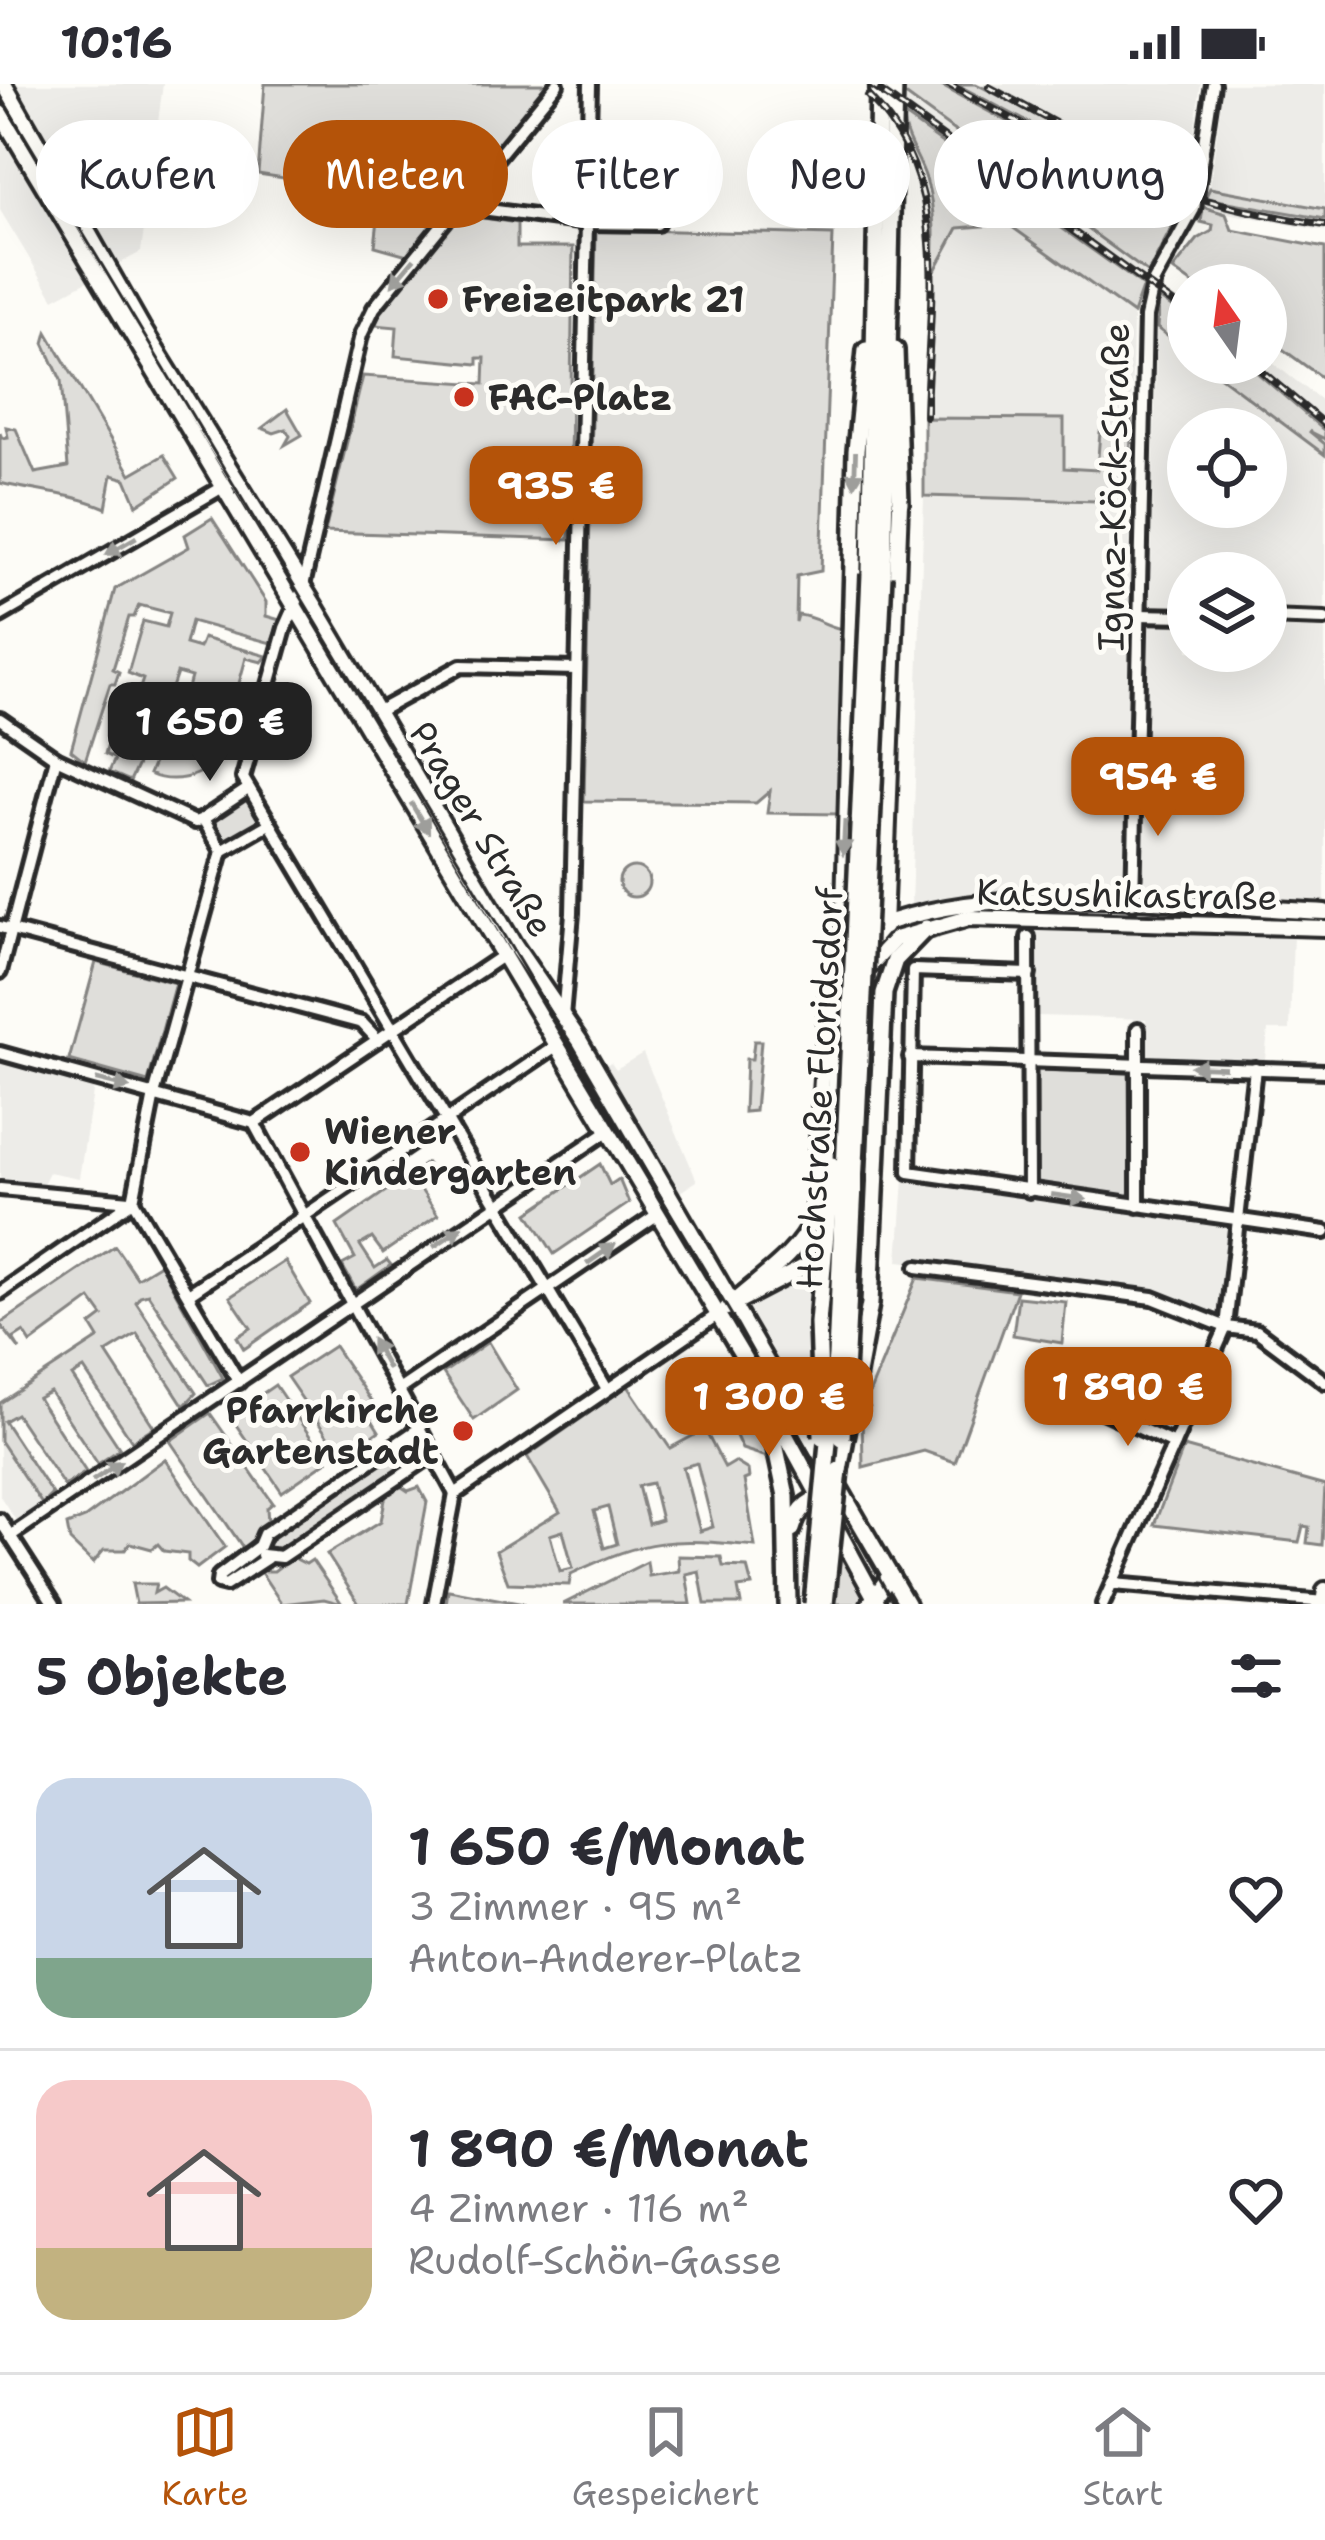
<!DOCTYPE html>
<html lang="de">
<meta charset="utf-8">
<style>
body{margin:0;font-family:"Shantell Sans",sans-serif;background:#f2f2f3;color:#2b2b33;height:100vh;display:flex;flex-direction:column;font-size:45px;white-space:nowrap}
*{box-sizing:border-box;margin:0}
p{font-size:39px;color:#7c7c81}
.icon{flex:none;width:66px;height:66px;fill:none;stroke:currentColor;stroke-width:2;stroke-linecap:round;stroke-linejoin:round}
.map{position:relative;height:1520px;overflow:hidden}
.panel{display:flex;flex-direction:column;background:#fff;flex:1}
.panel>*{flex:none}
.guide{position:absolute;left:36px;top:36px;width:1254px;height:108px;display:flex;gap:24px}
.needle{width:78px;rotate:346deg}
.tools{position:absolute;left:1167px;top:180px;display:grid;gap:24px}
.tools a{display:grid;place-items:center;width:120px;height:120px;border-radius:50%;background:#fff;box-shadow:0 12px 48px #0002;font-size:60px}
.price{position:absolute;translate:-50% -102px;padding:0 27px;border-radius:24px;background:#b45309;color:#fff;font-size:39px;line-height:78px;filter:drop-shadow(0 3px 6px #0008)}
.price::after{content:'';position:absolute;left:50%;top:72px;width:36px;height:27px;margin-left:-18px;background:inherit;clip-path:polygon(0 0,100% 0,50% 100%)}
.price.selected{background:#222;color:#fff}
ul{padding:0;list-style:none}
li{display:flex;align-items:center;gap:36px;height:300px;padding:0 36px}
li+li{border-top:3px solid #e1e1e2}
li span{display:grid;place-items:center;flex:none;width:336px;height:240px;border-radius:36px;color:#555}
li>.icon{margin-inline-start:auto}
span .icon{width:144px;height:144px;fill:#fffc;stroke-width:1}
li b{font-size:51px}
h2{display:flex;justify-content:space-between;align-items:center;height:144px;padding:0 36px;font-size:51px}
.chip{padding:0 42px;border-radius:54px;background:#fff;box-shadow:0 12px 48px #0002;font-size:42px;line-height:108px}
.chip.selected{background:#b45309;color:#fff}
.status{display:flex;justify-content:space-between;align-items:center;height:84px;padding:0 60px;background:#fff;direction:ltr}
.status svg{height:33px;fill:currentColor}
.tab-bar{display:flex;justify-content:space-around;align-items:center;height:168px;border-top:3px solid #e1e1e2;background:#fff;font-size:33px;color:#7c7c81}
.tab-bar a{display:grid;justify-items:center;gap:6px}
.tab-bar .selected{color:#b45309}
.map>svg:first-child{display:block}
.built{fill:#edece8;fill-rule:evenodd}
.green{fill:#dfdeda;stroke:#858482;stroke-width:3;fill-rule:evenodd}
.lines{fill:none;stroke-linecap:round;stroke-linejoin:round}
.minor-casing{stroke:#2b2b2b;stroke-width:20}
.major-casing{stroke:#2b2b2b;stroke-width:22}
.highway-casing{stroke:#2b2b2b;stroke-width:24}
.minor{stroke:#fdfcf7;stroke-width:10}
.major{stroke:#fdfcf7;stroke-width:14}
.highway{stroke:#fdfcf7;stroke-width:15}
.tram{stroke:#2b2b2b;stroke-width:3}
.rail-casing{stroke:#2b2b2b;stroke-width:8}
.rail{stroke:#fdfcf7;stroke-width:3;stroke-dasharray:9;stroke-linecap:butt}
.highway-bridge-casing{stroke:#2b2b2b;stroke-width:24;stroke-linecap:butt}
.highway-bridge{stroke:#fdfcf7;stroke-width:15}
.oneway{fill:#9e9e9b}
.poi-dot{fill:#c8321e;stroke:#fdfcf7;stroke-width:4.5}
.labels{text-anchor:middle;stroke-width:10;stroke-linejoin:round;paint-order:stroke}
.poi-label{font-size:36px;font-weight:bold;fill:#2b2b2b;stroke:#fdfcf7;text-anchor:start}
.street-label{font-size:36px;fill:#2b2b2b;stroke:#fdfcf7}
</style>
<div class="status"><b>10:16</b><svg viewBox="0 0 49 12"><path d="M0 12V9h3v3zM5 12V6h3v6zM10 12V3h3v9zM15 12V0h3v12zM26 1h20v11H26zM47 4h2v5h-2z"/></svg></div>
<div class="map">
<svg width="1325" height="1520" viewBox="0 0 1325 1520">
<rect width="100%" height="100%" fill="#fdfcf7"/>
<filter id="ink" filterUnits="userSpaceOnUse"><feTurbulence type="fractalNoise" baseFrequency=".00833" numOctaves="2"/><feDisplacementMap in="SourceGraphic" scale="24" xChannelSelector="R" yChannelSelector="G"/><feConvolveMatrix kernelMatrix="1 2 1 2 8 2 1 2 1" color-interpolation-filters="sRGB"/></filter>
<g filter="url(#ink)">
<g class="built">
<path d="M0 0H163L141 168 54 215 0 126Z"/>
<path d="M938 0H956L1110 82 1188 109 1185 118 1102 89Z"/>
<path d="M976 0H1201L1188 92 1117 72Z"/>
<path d="M1223 0H1325V125L1210 104Z"/>
<path d="M905 11 1148 189 1143 202 905 31Z"/>
<path d="M909 55 934 131 933 188 958 144 1008 140 1133 230 1131 335 1122 336 1098 386 1064 384V335L924 334 929 162 919 97 903 65Z"/>
<path d="M1205 114 1325 135V147L1211 126 1203 123Z"/>
<path d="M1157 244 1188 268V279H1202L1325 371V818L1016 812 911 822 924 412 1130 418 1131 518 1150 519ZM1188 345H1266V423H1188ZM1188 489H1266V567H1188Z"/>
<path d="M1266 274 1325 319V347L1246 279H1266Z"/>
<path d="M1033 840 1293 849 1290 946H1268L1265 975 1147 971 1146 935 1036 932Z"/>
<path d="M643 969 697 1097 677 1110 602 983 611 978 616 985Z"/>
<path d="M0 978 94 1002 79 1094 49 1088 43 1100 0 1094Z"/>
<path d="M904 1095 1230 1140 1219 1224 1213 1228 1153 1209 898 1177Z"/>
<path d="M818 1171 815 1340 814 1380 734 1226 786 1185Z"/>
<path d="M0 1357 42 1420 16 1437 0 1412Z"/>
</g>
<g class="green">
<path d="M265 0H549L411 172 375 162 381 109 258 90Z"/>
<path d="M904 0H938L1102 89 1185 118 1148 189 904 10Z"/>
<path d="M956 0H976L1117 72 1188 92V109L1110 82Z"/>
<path d="M903 31 1143 202 1133 230 1008 140 958 144 932 192C935 158 936 128 926 95 919 72 903 54 903 31Z"/>
<path d="M1210 104 1325 125V135L1205 114Z"/>
<path d="M1203 123 1226 130 1232 146 1325 164V296L1266 253V201H1194L1173 186 1198 155 1212 147 1213 141 1201 138Z"/>
<path d="M457 130 517 139V163H573L569 456 325 448 363 292 484 300 485 274H478V280L395 272 397 243 375 241 379 228Z"/>
<path d="M596 145 833 151 821 487 797 492 796 538 798 531C814 532 825 542 842 545L841 730 767 729 770 707 756 719 584 717Z"/>
<path d="M1159 214 1188 235V268L1157 244Z"/>
<path d="M47 248 131 390 164 371 178 394 137 421 126 395 112 391 106 424C71 409 37 408 0 399V349L2 354 8 353 6 343 16 345 35 389 68 383 61 296 44 259Z"/>
<path d="M1202 279H1246L1325 347V355L1309 347 1325 360V371Z"/>
<path d="M287 325 302 351 285 361 290 352 286 345 274 349 262 344Z"/>
<path d="M924 334 1064 335V384L1097 386 1100 348 1121 347V336L1131 335 1130 418 924 412Z"/>
<path d="M212 434 266 518V532L280 536 271 559 191 537 185 560 199 564 203 554 267 572 262 578 246 574 236 610 251 615 253 623 188 604 191 593 177 589 166 621 179 627 184 618 249 636 242 660 229 655C219 688 179 704 149 690L164 656 152 650 130 697 109 688 115 675 105 670 124 603 139 607 143 595 128 589 143 537 166 543 170 529 139 521 134 533H129L113 585 119 588 115 600H110L85 677 71 666 115 505 189 463 185 451Z"/>
<path d="M241 715H249L259 733 257 741 234 756H219L212 736Z"/>
<circle cx="634" cy="798" r="15"/>
<path d="M96 878 175 899 148 998 69 976Z"/>
<path d="M754 957H761L755 1027 744 1028 746 975H752Z"/>
<path d="M1035 986 1129 989 1130 1114 1036 1102Z"/>
<path d="M426 1079 433 1089 417 1100 438 1131 383 1169 372 1154 360 1161 375 1184 387 1176 391 1181 356 1206 342 1181 355 1174 337 1141Z"/>
<path d="M600 1080 610 1101 619 1095 629 1119 554 1170 528 1129Z"/>
<path d="M115 1162 137 1194 160 1180 223 1294 208 1301 148 1210 140 1212 136 1218 196 1309 184 1322 137 1250 106 1269 154 1343 132 1357 84 1285 72 1292 120 1365 98 1380 50 1308 38 1314 86 1388 64 1402 16 1330 4 1337 52 1410 42 1420 0 1357V1319L99 1254 91 1241 103 1232 91 1215 31 1259 24 1248 13 1255 20 1266 0 1240Z"/>
<path d="M285 1177 310 1219 244 1265 237 1253 251 1244 230 1213Z"/>
<path d="M917 1194 1017 1207 955 1378 924 1367 863 1383 862 1326 869 1323 865 1320Z"/>
<path d="M1018 1213 1066 1218 1062 1259 1013 1251Z"/>
<path d="M488 1258 517 1306 474 1336 443 1289Z"/>
<path d="M334 1262 371 1317 364 1323 379 1347 342 1373 287 1293Z"/>
<path d="M275 1301 327 1377 282 1408 230 1332Z"/>
<path d="M628 1302 670 1364 756 1318 770 1374 742 1365 730 1339 707 1350 725 1384 735 1378 748 1386 749 1394 744 1396 755 1462C672 1454 648 1453 571 1490L569 1501 508 1499 496 1467 560 1428 527 1372ZM697 1379 713 1443 700 1447 683 1383ZM652 1399 661 1436 648 1440 638 1402ZM608 1423 617 1460 604 1464 594 1427ZM563 1447 573 1484 560 1487 550 1451Z"/>
<path d="M210 1329 273 1419 267 1424 268 1439 244 1465 170 1357Z"/>
<path d="M412 1353 423 1364V1372L284 1468 268 1464 269 1450Z"/>
<path d="M1184 1363 1325 1402 1322 1461 1307 1459 1309 1443 1303 1442 1299 1458 1154 1441Z"/>
<path d="M165 1375 225 1463 197 1484 188 1477V1470L164 1467 158 1460 152 1465 130 1459 125 1466H104L93 1479 70 1457 67 1441 85 1434Z"/>
<path d="M399 1401 408 1407 419 1403 427 1418 408 1520H359L327 1470 381 1437 386 1410Z"/>
<path d="M841 1470 866 1514 861 1520H836Z"/>
<path d="M678 1472 721 1473 723 1482 747 1483 752 1502 738 1504 741 1520H705L699 1487 686 1490 691 1520H563L647 1478 649 1492 679 1487Z"/>
<path d="M292 1473 306 1480 312 1476 342 1520 324 1515 282 1520 260 1487H274Z"/>
<path d="M132 1500H156L154 1509 163 1504 183 1519 136 1520Z"/>
<path d="M448 1506H449L524 1520H446Z"/>
</g>
<g class="lines">
<g class="minor-casing">
<g id="minor">
<path d="M557 0 374 224 361 251 302 506 285 544 243 694 607 1305"/>
<path d="M66 112 118 92H162"/>
<path d="M459 122 587 139 657 140"/>
<path d="M1138 531 1188 532"/>
<path d="M0 532 235 396"/>
<path d="M1266 533 1325 535"/>
<path d="M377 628 461 582 576 585"/>
<path d="M0 635 56 674 195 738 203 735"/>
<path d="M203 735 248 705"/>
<path d="M203 735 222 767"/>
<path d="M222 767 269 740"/>
<path d="M1133 819 1146 233 1154 197 1194 125 1213 0"/>
<path d="M0 843 362 939 378 956"/>
<path d="M1028 853 1029 1107"/>
<path d="M0 888 56 674"/>
<path d="M1029 890 913 886 909 1088 1325 1148"/>
<path d="M563 933 572 829 590 0"/>
<path d="M0 969 254 1039"/>
<path d="M910 973 1325 987"/>
<path d="M254 1039 455 1410"/>
<path d="M254 1039 505 870"/>
<path d="M0 1105 130 1117"/>
<path d="M133 1117 154 1011 222 767"/>
<path d="M133 1117 239 1298"/>
<path d="M1138 1122V945"/>
<path d="M917 1183 1153 1214 1226 1243 1257 1247 1325 1298"/>
<path d="M0 1209 133 1117"/>
<path d="M190 1209 556 962"/>
<path d="M399 1306 658 1130"/>
<path d="M1102 1327 1174 1360"/>
<path d="M455 1410 717 1231"/>
<path d="M0 1436 54 1520"/>
<path d="M10 1452 609 1046"/>
<path d="M262 1471 281 1473 434 1370"/>
<path d="M267 1474 226 1501 218 1499 219 1492 259 1462 264 1450 420 1344"/>
<path d="M1113 1500 1325 1518"/>
<path d="M434 1520 455 1410"/>
<path d="M1103 1520 1226 1243 1255 984"/>
</g>
</g>
<g class="major-casing">
<g id="major">
<path d="M4 0 142 243 315 522 515 862 580 957 907 1520"/>
<path d="M0 29 745 1276 878 1520"/>
<path d="M878 842C1007 794 1187 822 1325 828"/>
<path d="M884 843 900 419"/>
<path d="M843 865 851 553"/>
<path d="M866 886 895 855 969 834 1325 844"/>
<path d="M733 1220 825 1172 844 1152"/>
<path d="M727 1224C755 1197 797 1173 813 1135L828 901 836 874 858 851"/>
<path d="M1323 1520 1325 1506"/>
</g>
</g>
<g class="highway-casing">
<g id="highway">
<path d="M895 266 900 419"/>
<path d="M870 490 879 0"/>
<path d="M883 491 894 0"/>
<path d="M851 553 856 367 866 266"/>
<path d="M832 1081 840 911 854 875 885 839"/>
<path d="M765 1312 786 1412 788 1520"/>
<path d="M839 1386 870 1220 884 909 895 876 926 844"/>
<path d="M792 1445C798 1425 812 1410 834 1415"/>
<path d="M870 1520 890 1492"/>
</g>
</g>
<use href="#minor" class="minor"/>
<use href="#major" class="major"/>
<use href="#highway" class="highway"/>
<path class="tram" d="M0 11 737 1240 894 1520"/>
<g class="rail-casing">
<g id="rail">
<path d="M870 0 1188 230"/>
<path d="M948 0C1080 74 1174 119 1325 141"/>
<path d="M989 3 1079 52"/>
<path d="M868 12C955 98 928 221 926 332"/>
<path d="M1252 279 1325 341"/>
</g>
</g>
<use href="#rail" class="rail"/>
<g class="highway-bridge-casing">
<g id="highway-bridge">
<path d="M822 1353 818 1239 832 1081"/>
<path d="M842 1354 883 491"/>
<path d="M813 1520 836 1272 870 490"/>
<path d="M825 1520 839 1386"/>
</g>
</g>
<use href="#highway-bridge" class="highway-bridge"/>
</g>
<defs><path id="oneway-solid" d="M-6-.8H1V-3.2L6.5 0L1 3.2V.8H-6Z" transform="scale(3)"/></defs>
<g class="oneway">
<use href="#oneway-solid" transform="translate(403 188) rotate(130)"/>
<use href="#oneway-solid" transform="translate(855 385) rotate(92)"/>
<use href="#oneway-solid" transform="translate(121 462) rotate(150)"/>
<use href="#oneway-solid" transform="translate(420 734) rotate(59)"/>
<use href="#oneway-solid" transform="translate(844 754) rotate(93)"/>
<use href="#oneway-solid" transform="translate(1208 983) rotate(-178)"/>
<use href="#oneway-solid" transform="translate(113 1000) rotate(14)"/>
<use href="#oneway-solid" transform="translate(1069 1113) rotate(8)"/>
<use href="#oneway-solid" transform="translate(448 1153) rotate(-35)"/>
<use href="#oneway-solid" transform="translate(601 1170) rotate(-35)"/>
<use href="#oneway-solid" transform="translate(380 1270) rotate(-119)"/>
<use href="#oneway-solid" transform="translate(107 1387) rotate(-34)"/>
</g>
</g>
<g class="poi-dot">
<circle cx="438" cy="215" r="12"/>
<circle cx="464" cy="313" r="12"/>
<circle cx="300" cy="1068" r="12"/>
<circle cx="463" cy="1347" r="12"/>
</g>
<g class="labels">
<g class="poi-label">
<text x="462" y="228">Freizeitpark 21</text>
<text x="488" y="326">FAC-Platz</text>
<text x="324" y="1060">Wiener<tspan x="324" dy="41">Kindergarten</tspan></text>
<text x="439" y="1339" text-anchor="end">Pfarrkirche<tspan x="439" dy="41">Gartenstadt</tspan></text>
</g>
<g class="street-label">
<text transform="translate(1113 403) rotate(-89)" y="13">Ignaz-Köck-Straße</text>
<text transform="translate(482 745) rotate(59)" y="13">Prager Straße</text>
<text transform="translate(1127 810) rotate(1)" y="13">Katsushikastraße</text>
<text transform="translate(819 1004) rotate(-87)" y="13">Hochstraße Floridsdorf</text>
</g>
</g>
</svg>
<div class="tools">
<a><svg class="needle" viewBox="-14 -14 28 28"><path d="M0-13l5 13h-10z" fill="#e53935"/><path d="M0 13l5-13h-10z" fill="#7c7c81"/></svg></a>
<a><svg class="icon" aria-label="locate" viewBox="0 0 24 24"><circle cx="12" cy="12" r="6"/><path d="M12 2v4M12 18v4M2 12h4M18 12h4"/></svg></a>
<a><svg class="icon" aria-label="layers" viewBox="0 0 24 24"><path d="M12 4l9 5-9 5-9-5zM3 14l9 5 9-5"/></svg></a>
</div>
<b class="price" style="left:556px;top:464px">935 €</b>
<b class="price selected" style="left:210px;top:700px">1 650 €</b>
<b class="price" style="left:1158px;top:755px">954 €</b>
<b class="price" style="left:1128px;top:1365px">1 890 €</b>
<b class="price" style="left:769px;top:1375px">1 300 €</b>
<div class="guide">
<a class="chip">Kaufen</a>
<a class="chip selected">Mieten</a>
<a class="chip">Filter</a>
<a class="chip">Neu</a>
<a class="chip">Wohnung</a>
</div>
</div>
<section class="panel">
<h2>5 Objekte<svg class="icon" aria-label="filters" viewBox="0 0 24 24"><path d="M4 7h16M4 17h16"/><circle cx="9" cy="7" r="2"/><circle cx="15" cy="17" r="2"/></svg></h2>
<ul>
<li><span style="background:linear-gradient(#c9d6e8 75%,#7fa58c 0)"><svg class="icon" aria-label="home" viewBox="0 0 24 24"><path d="M3 11l9-7 9 7M6 9v11h12V9"/></svg></span><div><b>1 650 €/Monat</b><p>3 Zimmer · 95 m²</p><p>Anton-Anderer-Platz</p></div><svg class="icon" aria-label="heart" viewBox="0 0 24 24"><path d="M12 20l-8-8c-3-5 5-10 8-4 3-6 11-1 8 4z"/></svg></li>
<li><span style="background:linear-gradient(#f6c9c9 70%,#c2b280 0)"><svg class="icon" aria-label="home" viewBox="0 0 24 24"><path d="M3 11l9-7 9 7M6 9v11h12V9"/></svg></span><div><b>1 890 €/Monat</b><p>4 Zimmer · 116 m²</p><p>Rudolf-Schön-Gasse</p></div><svg class="icon" aria-label="heart" viewBox="0 0 24 24"><path d="M12 20l-8-8c-3-5 5-10 8-4 3-6 11-1 8 4z"/></svg></li>
</ul>
</section>
<nav class="tab-bar">
<a class="selected"><svg class="icon" aria-label="map" viewBox="0 0 24 24"><path d="M3 6l6-2 6 2 6-2v14l-6 2-6-2-6 2zM9 4v14M15 6v14"/></svg>Karte</a>
<a><svg class="icon" aria-label="saved" viewBox="0 0 24 24"><path d="M7 4h10v16l-5-4-5 4z"/></svg>Gespeichert</a>
<a><svg class="icon" aria-label="home" viewBox="0 0 24 24"><path d="M3 11l9-7 9 7M6 9v11h12V9"/></svg>Start</a>
</nav>
